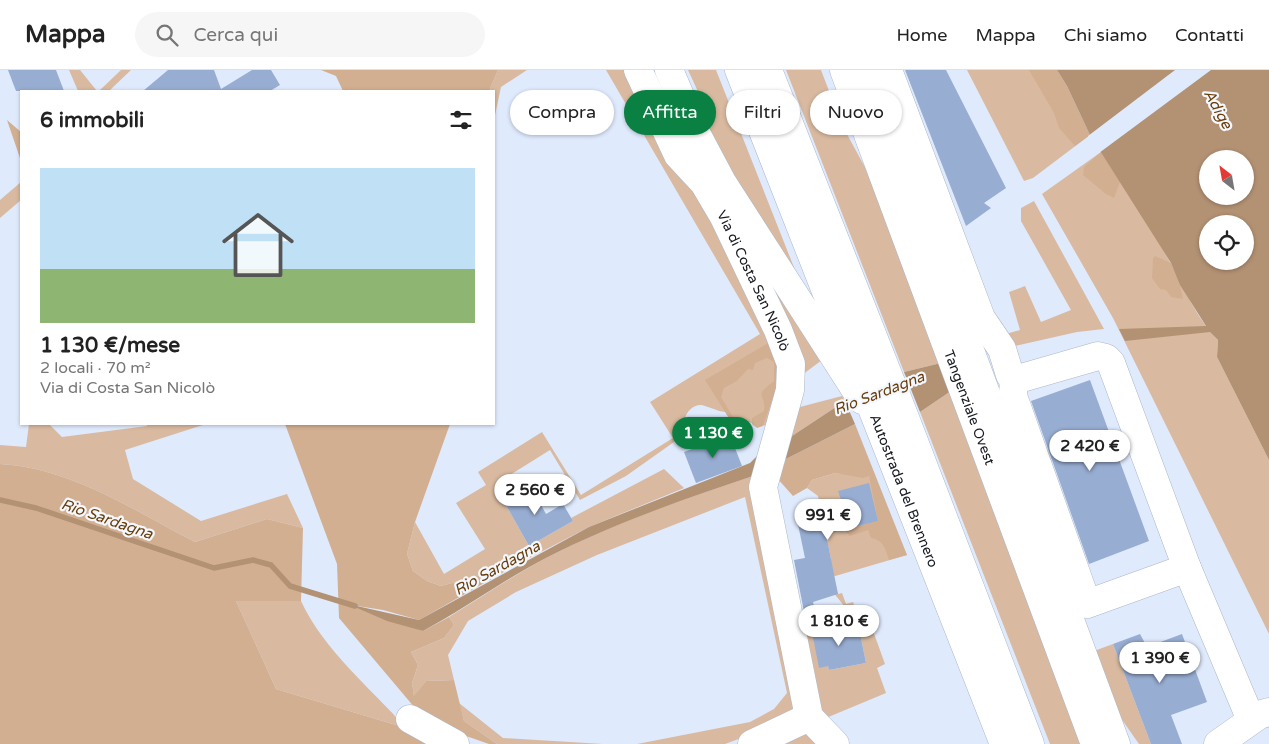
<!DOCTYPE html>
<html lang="it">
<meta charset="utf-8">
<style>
body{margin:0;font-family:"Varela Round",sans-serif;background:#f6f6f6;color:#222;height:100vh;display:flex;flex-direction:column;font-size:19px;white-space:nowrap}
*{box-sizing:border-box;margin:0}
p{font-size:16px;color:#767676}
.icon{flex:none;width:28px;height:28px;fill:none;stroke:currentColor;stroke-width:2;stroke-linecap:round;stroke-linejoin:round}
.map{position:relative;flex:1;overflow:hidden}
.panel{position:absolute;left:20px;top:20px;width:475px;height:335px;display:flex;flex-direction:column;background:#fff;border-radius:0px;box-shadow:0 1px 4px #0004}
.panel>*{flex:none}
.top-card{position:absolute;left:510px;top:20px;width:475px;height:45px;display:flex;gap:10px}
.needle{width:32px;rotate:329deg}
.buttons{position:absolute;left:1199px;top:80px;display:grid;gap:10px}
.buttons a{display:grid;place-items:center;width:55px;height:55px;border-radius:50%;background:#fff;box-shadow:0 1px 4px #0004;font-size:25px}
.price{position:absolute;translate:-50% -42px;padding:0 11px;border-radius:18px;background:#fff;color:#222;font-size:16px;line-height:32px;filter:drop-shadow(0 1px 2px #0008)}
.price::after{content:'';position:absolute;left:50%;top:30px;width:15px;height:11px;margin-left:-8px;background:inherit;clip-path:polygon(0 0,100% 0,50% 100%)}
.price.selected{background:#0b8043;color:#fff}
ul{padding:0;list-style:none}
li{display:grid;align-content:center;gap:10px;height:265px;padding:0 20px}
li+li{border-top:1px solid #e0e0e0}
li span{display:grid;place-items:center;height:155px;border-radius:0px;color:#555}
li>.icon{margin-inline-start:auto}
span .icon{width:90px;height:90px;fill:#fffc;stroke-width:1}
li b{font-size:21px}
h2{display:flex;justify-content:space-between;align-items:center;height:60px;padding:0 20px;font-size:21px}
.tag{padding:0 18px;border-radius:22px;background:#fff;box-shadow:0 1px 4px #0004;font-size:18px;line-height:45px}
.tag.selected{background:#0b8043;color:#fff}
header{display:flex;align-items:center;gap:30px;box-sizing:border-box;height:70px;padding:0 25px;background:#fff;border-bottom:1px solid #e0e0e0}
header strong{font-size:24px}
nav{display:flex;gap:28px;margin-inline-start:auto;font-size:18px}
.search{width:350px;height:45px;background:#f6f6f6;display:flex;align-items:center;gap:12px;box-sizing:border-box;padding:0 18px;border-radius:28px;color:#767676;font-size:19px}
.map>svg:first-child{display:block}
.green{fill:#d9baa0}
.forest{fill:#d3af91}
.water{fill:#b39173;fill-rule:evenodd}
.pier{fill:#dfeafd}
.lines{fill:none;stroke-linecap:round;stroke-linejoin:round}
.stream{stroke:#b39173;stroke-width:5.5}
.building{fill:#98add2}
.minor-casing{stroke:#adb7c9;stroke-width:29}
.highway-casing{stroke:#adb7c9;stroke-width:29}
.minor{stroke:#fff;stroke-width:28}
.highway{stroke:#fff;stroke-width:28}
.labels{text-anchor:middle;stroke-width:4.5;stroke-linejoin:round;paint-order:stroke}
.street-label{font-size:14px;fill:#161920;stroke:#f3f7fe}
.water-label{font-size:15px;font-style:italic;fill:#6a3c06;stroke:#f3f7fe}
</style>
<header>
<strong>Mappa</strong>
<div class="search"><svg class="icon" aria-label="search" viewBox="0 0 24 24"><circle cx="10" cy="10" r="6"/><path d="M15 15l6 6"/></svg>Cerca qui</div>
<nav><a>Home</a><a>Mappa</a><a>Chi siamo</a><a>Contatti</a></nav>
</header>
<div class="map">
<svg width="1269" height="674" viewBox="0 0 1269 674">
<rect width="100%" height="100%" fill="#dfeafd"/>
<g class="green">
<path d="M69 0H80L97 21H78Z"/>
<path d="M121 0H131L109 21H99Z"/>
<path d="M498 0H527L501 17 494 50V21H489Z"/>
<path d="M606 0H632L703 121 783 287 771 357 729 348 725 342C716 341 708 336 701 335 683 335 683 361 674 372L626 406 580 430 550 380 505 408 508 414 502 421 506 428 503 430 529 476 573 451 571 448 664 399 684 418 589 457 516 495 441 516 427 511 413 501 407 484 415 452 444 504 485 479 456 433 486 415 478 402 542 362 581 425 673 368 650 332 760 264Z"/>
<path d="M688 0H716L810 238 701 59 712 52Z"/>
<path d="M786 0H821L842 55 873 112 941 293 904 302Z"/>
<path d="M967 0H1057L1090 65 1033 108 1024 111Z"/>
<path d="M1101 82C1124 118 1149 154 1170 192 1185 219 1196 248 1218 270L1217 287 1269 390V564L1113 248 1042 124Z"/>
<path d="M21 112V130L0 148V130Z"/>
<path d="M1034 131 1104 259 1077 262 1010 277 1006 264 1020 260 1009 222 1025 216 1041 252 1071 240 1021 151V138Z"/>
<path d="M743 166 822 290 798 308Z"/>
<path d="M951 321 1083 674H1050L920 342Z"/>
<path d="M842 326 845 331 789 368 796 338Z"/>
<path d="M29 354H49L62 367 147 356V354H206L125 380 133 409 201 451 287 424 303 458 267 449 195 472C133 440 71 398 0 394V375L26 377Z"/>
<path d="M835 403 869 406 907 485 825 509 831 489 818 426 807 418 812 410Z"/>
<path d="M756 405 794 640 771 657 725 674H637L750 652 774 639 787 623 745 427 597 485 516 522 468 551 448 585 454 610 426 611 414 627 412 613 418 595 411 582 444 568 454 555 449 547C480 528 511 507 544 489 611 454 683 429 756 405Z"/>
<path d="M828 516H836L838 524 842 523 846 534 853 532 860 550 868 547 885 594 877 598 886 623 826 648 817 633 802 564 820 560 829 600 866 593 858 553Z"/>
<path d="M236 531H301C325 582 370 617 406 658L276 619Z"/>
<path d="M1113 574 1151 674H1139L1118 644 1094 581Z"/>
<path d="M459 633 503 668 603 674H497L464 651Z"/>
<path d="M804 660 830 674H768Z"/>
</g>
<g class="forest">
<path d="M321 0H498L489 21H343L336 6Z"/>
<path d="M1029 0H1057L1067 16 1090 65 1075 76 1059 58 1054 43Z"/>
<path d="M7 50 21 62V91Z"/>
<path d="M1101 82 1120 112 1114 128 1106 124 1083 105 1084 97Z"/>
<path d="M1155 186 1171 193 1180 215 1183 229 1171 227 1166 220 1160 219 1152 208 1153 188Z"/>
<path d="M775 269 779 310 763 356 757 358 752 354V348L764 341C766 322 752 328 774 311V292L767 288 755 293 753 300 748 299 737 311 724 318 721 327 733 347 729 348 705 310Z"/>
<path d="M285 354H450L415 452 407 484 413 501 427 511 441 516 516 495 419 550 383 540 351 535 423 561 449 547 454 555 444 568 411 582 418 595 412 613 414 626 426 611 454 610 464 651 497 674H489L466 666 415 638 339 548 337 494Z"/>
<path d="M855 354 907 485 889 490C885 478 884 471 871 468L868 460 850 466 844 460 878 451 869 406 863 408 835 403 812 410 807 418 793 426 777 408 782 391Z"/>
<path d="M0 394C71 398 133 440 195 472L267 449 303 458 301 531H236L276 619 406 658 428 674H0Z"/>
</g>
<g class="water">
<path d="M1057 0H1269V390L1217 287 1218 270 1210 262 1125 271 1119 259 1206 256 1180 215 1171 193 1090 65 1067 16ZM1208 89H1245V126H1208ZM1208 154H1245V191H1208Z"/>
<path d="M941 293 951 321 920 342 904 302Z"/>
<path d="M845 331 855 354 782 391 789 368Z"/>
<path d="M764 379 756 405C684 429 612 454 544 489 502 511 464 539 423 561L387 551 348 534 419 550 589 457 750 393Z"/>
</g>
<path class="pier" d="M1175 0H1211L1099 83 1088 66Z"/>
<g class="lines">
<path class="stream" d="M0 430 36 438 214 498 253 490 271 495 290 516 355 536"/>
</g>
<g class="building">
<path d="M8 0H56L64 21H16Z"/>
<path d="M168 0H214L221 19 252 0H271L280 15 270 21H143Z"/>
<path d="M905 0H946L1006 118 984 133 991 138 966 156Z"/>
<path d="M1090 310 1149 471 1089 494 1031 331Z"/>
<path d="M730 365 742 396 696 413 684 382Z"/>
<path d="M869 413 878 451 826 464 838 524 813 532 817 548 806 552 794 490 805 488 795 440 841 430 838 421Z"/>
<path d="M530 415 546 444 563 434 573 451 529 476 503 430Z"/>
<path d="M858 553 866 593 829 600 828 596 819 598 812 562Z"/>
<path d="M1140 564 1147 577 1182 564 1207 632 1171 645 1182 674H1151L1113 574Z"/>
</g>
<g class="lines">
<g class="minor-casing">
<g id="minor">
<path id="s1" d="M638 0 678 85 704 113 724 147 778 260 791 294 790 320 763 417 809 647 835 674"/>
<path d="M669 0 696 63 722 112 862 330"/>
<path d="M888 0 981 248 1002 279 1010 305 1018 308 1025 307 1098 286 1106 288 1111 293 1187 498 1251 650"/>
<path d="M1014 307 1013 326 1087 534 1187 498"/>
<path d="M410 649 455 674"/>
<path d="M752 674 809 647"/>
<path d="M1218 674 1259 645 1269 642"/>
</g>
</g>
<g class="highway-casing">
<g id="highway">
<path id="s2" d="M739 0 1004 674"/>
<path d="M768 0 905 348 1030 674"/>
<path id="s3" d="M844 0 1095 674"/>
<path d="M866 0 1116 674"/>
</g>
</g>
<use href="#minor" class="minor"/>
<use href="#highway" class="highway"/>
</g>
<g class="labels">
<g class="street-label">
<text dy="5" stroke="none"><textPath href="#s1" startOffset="242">Via di Costa San Nicolò</textPath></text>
<text dy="5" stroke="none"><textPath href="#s3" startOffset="360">Tangenziale Ovest</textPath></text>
<text dy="5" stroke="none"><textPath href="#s2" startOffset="452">Autostrada del Brennero</textPath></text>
</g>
<g class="water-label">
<text transform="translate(1218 39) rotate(61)" y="5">Adige</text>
<text transform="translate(879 323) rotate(-21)" y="5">Rio Sardagna</text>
<text transform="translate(107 449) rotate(19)" y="5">Rio Sardagna</text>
<text transform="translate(497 498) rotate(-29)" y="5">Rio Sardagna</text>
</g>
</g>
</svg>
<div class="buttons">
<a><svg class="needle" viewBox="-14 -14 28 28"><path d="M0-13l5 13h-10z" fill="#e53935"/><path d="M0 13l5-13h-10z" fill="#767676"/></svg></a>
<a><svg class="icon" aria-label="locate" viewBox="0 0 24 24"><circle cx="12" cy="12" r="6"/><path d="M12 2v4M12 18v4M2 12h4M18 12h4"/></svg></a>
</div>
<b class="price selected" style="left:713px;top:389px">1 130 €</b>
<b class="price" style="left:1090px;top:402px">2 420 €</b>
<b class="price" style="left:535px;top:446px">2 560 €</b>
<b class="price" style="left:828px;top:471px">991 €</b>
<b class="price" style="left:839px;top:577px">1 810 €</b>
<b class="price" style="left:1160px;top:614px">1 390 €</b>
<div class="top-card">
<a class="tag">Compra</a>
<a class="tag selected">Affitta</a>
<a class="tag">Filtri</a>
<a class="tag">Nuovo</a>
</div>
<section class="panel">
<h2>6 immobili<svg class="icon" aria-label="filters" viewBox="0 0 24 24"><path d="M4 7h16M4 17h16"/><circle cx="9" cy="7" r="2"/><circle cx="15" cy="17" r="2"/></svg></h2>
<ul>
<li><span style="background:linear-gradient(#bfe0f5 65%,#8fb573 0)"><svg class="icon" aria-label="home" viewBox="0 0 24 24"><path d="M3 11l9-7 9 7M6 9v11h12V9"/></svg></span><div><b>1 130 €/mese</b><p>2 locali · 70 m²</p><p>Via di Costa San Nicolò</p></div></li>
</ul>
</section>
</div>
